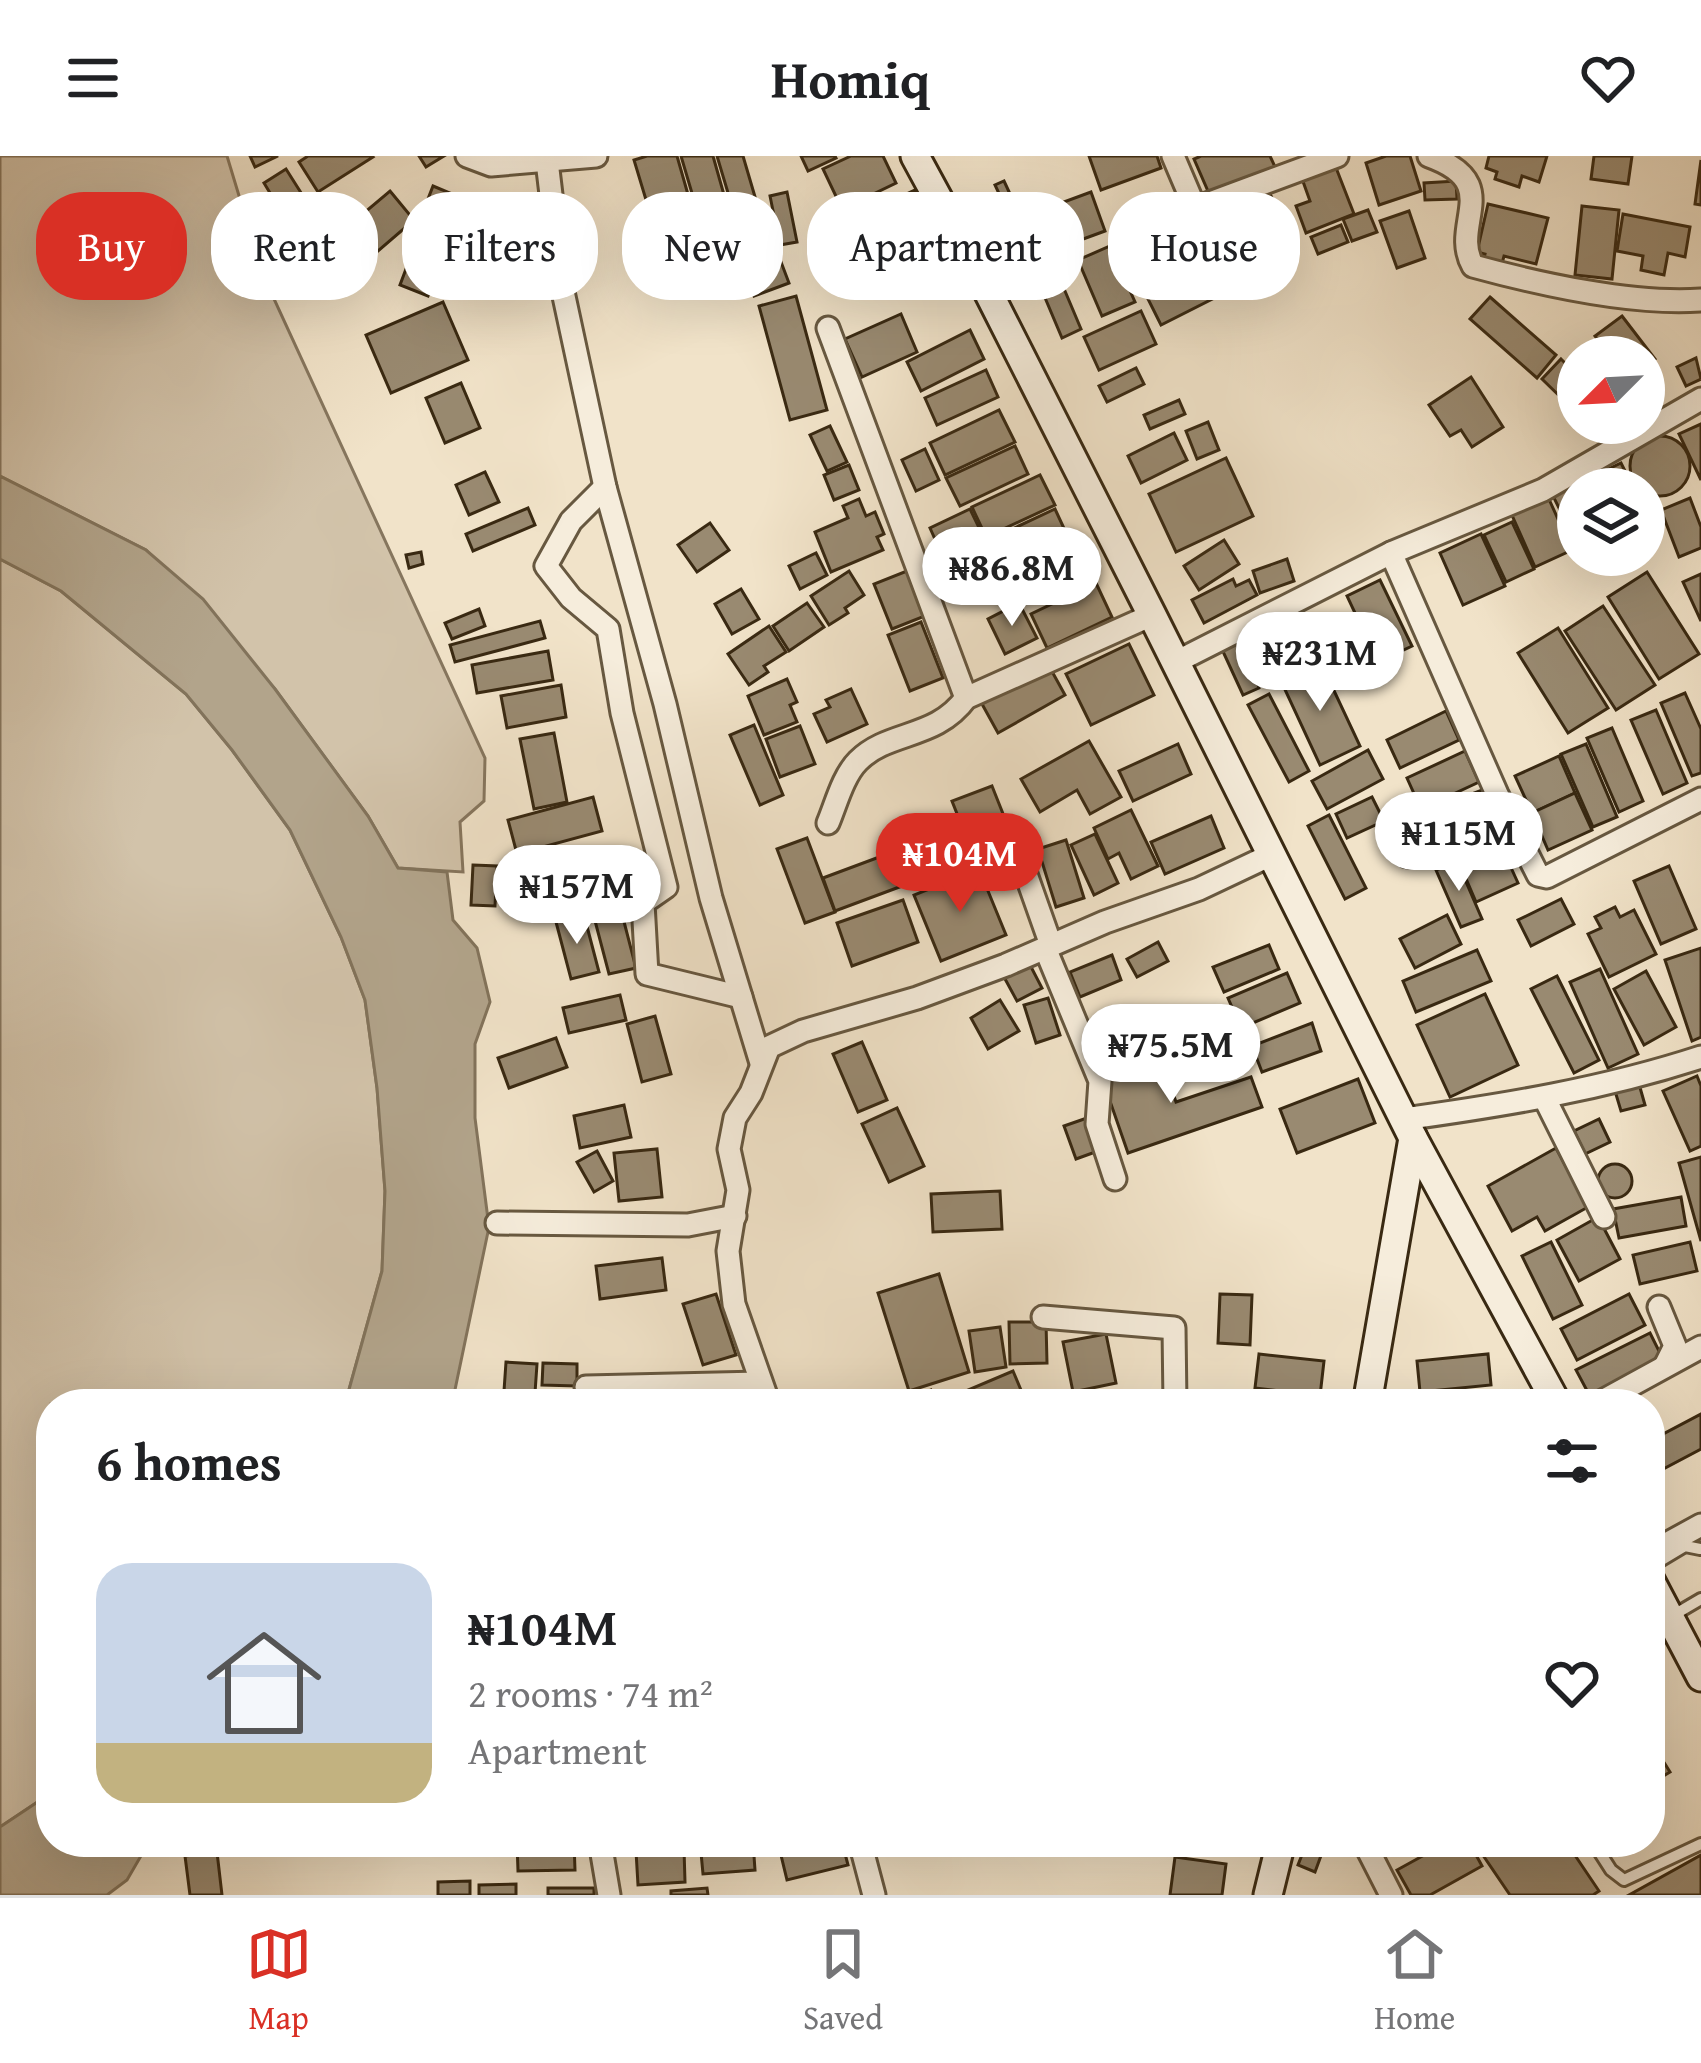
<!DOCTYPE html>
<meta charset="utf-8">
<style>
body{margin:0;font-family:"Gentium Book Plus",serif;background:#f2f2f2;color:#202124;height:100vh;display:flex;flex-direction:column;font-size:45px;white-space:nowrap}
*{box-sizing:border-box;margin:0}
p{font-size:39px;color:#757577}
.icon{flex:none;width:66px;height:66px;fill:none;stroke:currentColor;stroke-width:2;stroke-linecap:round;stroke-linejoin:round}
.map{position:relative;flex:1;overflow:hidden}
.sheet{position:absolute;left:36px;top:1233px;width:1629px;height:468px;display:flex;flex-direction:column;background:#fff;border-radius:48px;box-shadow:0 12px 48px #0002}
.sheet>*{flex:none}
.banner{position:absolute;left:36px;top:36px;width:1629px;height:108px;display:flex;gap:24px}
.needle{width:78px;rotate:246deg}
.buttons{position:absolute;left:1557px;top:180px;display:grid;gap:24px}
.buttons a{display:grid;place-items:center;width:108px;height:108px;border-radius:50%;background:#fff;box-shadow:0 12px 48px #0002;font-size:60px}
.price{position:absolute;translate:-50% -102px;padding:0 27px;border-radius:42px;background:#fff;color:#222;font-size:39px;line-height:78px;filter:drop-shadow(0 3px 6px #0008)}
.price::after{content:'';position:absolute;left:50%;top:72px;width:36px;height:27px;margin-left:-18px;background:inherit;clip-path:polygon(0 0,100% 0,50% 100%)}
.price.current{background:#d93025;color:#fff}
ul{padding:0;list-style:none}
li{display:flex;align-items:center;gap:36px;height:300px;padding:0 60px}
li span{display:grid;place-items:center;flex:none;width:336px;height:240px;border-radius:36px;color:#555}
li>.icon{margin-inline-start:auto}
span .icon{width:144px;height:144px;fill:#fffc;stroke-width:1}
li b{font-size:51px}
h2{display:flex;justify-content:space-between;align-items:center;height:144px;padding:0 60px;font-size:51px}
.chip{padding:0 42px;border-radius:48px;background:#fff;box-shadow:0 12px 48px #0002;font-size:42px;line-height:108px}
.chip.current{background:#d93025;color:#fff}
header{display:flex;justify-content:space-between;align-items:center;height:156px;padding:0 60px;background:#fff;font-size:54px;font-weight:700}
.dock{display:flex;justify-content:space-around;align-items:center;height:168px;border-top:3px solid #e0e0e0;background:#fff;font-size:33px;color:#757577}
.dock a{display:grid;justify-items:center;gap:6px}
.dock .current{color:#d93025}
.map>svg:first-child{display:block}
.green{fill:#d2c3aa;stroke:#86765e;stroke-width:3}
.water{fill:#b2a48b;stroke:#82735b;stroke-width:3}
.building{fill:#998a71;stroke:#392912;stroke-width:3}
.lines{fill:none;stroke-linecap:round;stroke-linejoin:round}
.lane-casing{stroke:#675840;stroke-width:16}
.street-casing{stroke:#675840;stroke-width:27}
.secondary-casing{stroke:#392912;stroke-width:33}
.lane{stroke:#f6eddc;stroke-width:10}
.street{stroke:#f6eddc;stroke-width:21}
.secondary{stroke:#f6eddc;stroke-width:27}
</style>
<header><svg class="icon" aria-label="menu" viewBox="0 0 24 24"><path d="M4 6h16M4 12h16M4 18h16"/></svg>Homiq<svg class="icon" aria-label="heart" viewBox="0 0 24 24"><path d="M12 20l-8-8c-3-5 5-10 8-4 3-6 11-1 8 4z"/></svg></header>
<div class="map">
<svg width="1701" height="1739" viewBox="0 0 1701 1739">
<rect width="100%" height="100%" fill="#f1e3c9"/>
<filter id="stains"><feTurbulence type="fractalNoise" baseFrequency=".00167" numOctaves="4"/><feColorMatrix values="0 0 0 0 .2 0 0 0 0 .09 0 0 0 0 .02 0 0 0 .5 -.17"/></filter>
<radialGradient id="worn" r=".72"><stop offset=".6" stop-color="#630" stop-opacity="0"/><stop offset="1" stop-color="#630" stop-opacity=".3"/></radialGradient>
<g class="green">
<path d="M0 0H227L263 119 485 602 484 645 460 666 463 716 398 712 368 660 275 533 146 394 0 320Z"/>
<path d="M0 403 61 435 186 538 232 594 290 674 341 781 365 844 377 932 385 1035 382 1115 345 1248H51V1637L0 1671Z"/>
</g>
<g class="water">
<path d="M0 320 146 394 203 443 275 533 368 660 398 712 447 716 453 764 477 792 490 846 475 888V962L489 1071 452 1248H345L382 1115 385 1035 377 932 365 844 341 781 290 674 232 594 186 538 61 435 0 403Z"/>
<path d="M51 1637V1686H149L127 1724 107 1739H0V1671Z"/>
</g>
<g class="building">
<path d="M250 0H278L255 11Z"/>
<path d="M308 0H372L373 1 318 36 299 6Z"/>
<path d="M419 0H444L426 11Z"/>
<path d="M647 0H677L693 56 653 67 634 4Z"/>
<path d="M681 0H713L728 53 699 61Z"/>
<path d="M717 0H743L758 51 734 57Z"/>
<path d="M801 0H835L836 2 808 15Z"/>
<path d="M851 0H883L896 27 842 53 823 13Z"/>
<path d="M1089 0H1157L1161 12 1101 34Z"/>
<path d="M1201 0H1270L1276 13 1211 42 1194 3Z"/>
<path d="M1386 0H1410L1421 35 1379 49 1366 7Z"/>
<path d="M1489 0H1547L1539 26 1522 20 1519 31 1495 23 1497 16 1486 12Z"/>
<path d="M1594 0H1632L1628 28 1591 23Z"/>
<path d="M1333 4 1354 58 1306 77 1296 50 1310 45 1300 17Z"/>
<path d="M1701 4V49L1695 48Z"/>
<path d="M286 13 310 51 287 65 264 27Z"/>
<path d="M1004 25 1017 53 1008 57 995 29Z"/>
<path d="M1456 25 1457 43 1425 44 1424 27Z"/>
<path d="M433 30 450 37 444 54 464 62 458 75 421 61Z"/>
<path d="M1267 31 1293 88 1252 107 1239 80 1250 75 1236 46Z"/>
<path d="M915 34 933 73 843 115 825 76Z"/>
<path d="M390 35 414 64 357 113 333 83Z"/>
<path d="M787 36 797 86 780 89 770 40Z"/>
<path d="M1091 36 1105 75 1026 104 1012 65Z"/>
<path d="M1488 48 1548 62 1536 108 1504 100 1501 111 1483 107 1485 98 1477 96Z"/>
<path d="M1582 50 1619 54 1612 123 1575 119Z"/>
<path d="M1368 54 1377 76 1352 85 1343 63Z"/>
<path d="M1409 55 1425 102 1397 112 1380 65Z"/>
<path d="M1623 58 1690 71 1685 101 1668 97 1664 119 1641 114 1643 100 1617 95Z"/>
<path d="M318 63 327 83 303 93 295 73Z"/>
<path d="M1341 69 1348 86 1318 98 1311 81Z"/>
<path d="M421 73 450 84 428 140 400 129Z"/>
<path d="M692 89 699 116 642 131 635 104Z"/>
<path d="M1110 90 1135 146 1102 160 1078 104Z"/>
<path d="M778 98 789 127 754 140 743 111Z"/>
<path d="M1215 104 1230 134 1161 169 1146 139Z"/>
<path d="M1054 109 1081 173 1062 182 1035 118Z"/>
<path d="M796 140 827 254 790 264 759 150Z"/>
<path d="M1490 141 1556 199 1537 222 1470 163Z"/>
<path d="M443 146 468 204 391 237 366 179Z"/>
<path d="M1141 155 1156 188 1099 214 1084 181Z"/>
<path d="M901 158 917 196 862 221 845 183Z"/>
<path d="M1622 160 1655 203 1644 211V201H1611L1595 180Z"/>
<path d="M970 174 984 203 921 235 907 206Z"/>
<path d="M1696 202 1701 223 1686 230 1677 211Z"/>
<path d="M1561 203 1578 220V258L1542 223Z"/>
<path d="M1136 212 1144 228 1107 246 1099 230Z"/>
<path d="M986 214 998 241 937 269 925 242Z"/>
<path d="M1471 221 1503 271 1472 291 1461 274 1450 280 1429 249Z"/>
<path d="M461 227 480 272 445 287 426 242Z"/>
<path d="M1179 244 1185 258 1150 273 1144 259Z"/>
<path d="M999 254 1015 286 945 319 930 287Z"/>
<path d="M1208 266 1219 294 1197 303 1186 275Z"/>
<path d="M1701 268V324L1679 278Z"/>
<path d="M830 270 847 306 827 315 810 279Z"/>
<path d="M1174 277 1187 304 1141 327 1128 300Z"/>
<circle cx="1660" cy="310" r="30"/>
<path d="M1015 290 1028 318 960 350 946 322Z"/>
<path d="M925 293 939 324 916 335 902 304Z"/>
<path d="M1226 302 1253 360 1176 396 1149 338Z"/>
<path d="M1621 307 1634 333H1600L1594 320Z"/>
<path d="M849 309 859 334 834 344 824 319Z"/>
<path d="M485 316 499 346 469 359 456 329Z"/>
<path d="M1040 319 1055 349 986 381 972 351Z"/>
<path d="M1589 319 1596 333H1578V390L1552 338Z"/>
<path d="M1548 341 1572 394 1535 411 1511 357Z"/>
<path d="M1690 342 1701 371V392L1679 401 1661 354Z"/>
<path d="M859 343 866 360 875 356 884 378 877 381 883 394 831 416 815 376 848 362 843 350Z"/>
<path d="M528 352 535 369 473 395 466 378Z"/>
<path d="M970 353 985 384 944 403 930 372Z"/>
<path d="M1055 353 1068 381 1004 411 991 383Z"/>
<path d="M1512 366 1534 413 1506 426 1484 379Z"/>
<path d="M710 367 729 394 697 416 678 389Z"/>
<path d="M1481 378 1505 430 1463 449 1440 397Z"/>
<path d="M1075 379 1083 395 1021 425 1013 409Z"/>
<path d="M1224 384 1239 408 1199 434 1184 410Z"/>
<path d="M421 396 423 408 409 412 406 399Z"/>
<path d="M816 397 827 419 800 433 789 410Z"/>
<path d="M1287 403 1294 425 1260 437 1253 415Z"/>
<path d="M912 413 930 458 892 473 874 428Z"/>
<path d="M849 415 864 439 845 452 848 457 829 469 811 440Z"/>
<path d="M1647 416 1699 498 1659 523 1608 441Z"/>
<path d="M1701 418V465L1683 426Z"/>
<path d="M1233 423 1236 430 1249 424 1257 439 1204 467 1192 444Z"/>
<path d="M1380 424 1412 490 1378 506 1347 440Z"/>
<path d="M1096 427 1112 461 1047 492 1031 458Z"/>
<path d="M741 433 759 463 732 478 715 448Z"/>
<path d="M807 447 824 471 789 495 773 470Z"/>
<path d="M1019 447 1037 482 1005 498 988 463Z"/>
<path d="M1603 450 1655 529 1616 554 1565 475Z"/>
<path d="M479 453 485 470 452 483 445 467Z"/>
<path d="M1294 455 1299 465 1309 461 1328 502 1285 521 1280 510 1265 517 1267 523 1258 528 1259 532 1243 539 1220 489Z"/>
<path d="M540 465 545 482 455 506 450 489Z"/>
<path d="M921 466 943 522 910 535 888 479Z"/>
<path d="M769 470 786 496 764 510 768 516 749 529 728 498Z"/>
<path d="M1558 472 1608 552 1568 577 1518 497Z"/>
<path d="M1129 488 1154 539 1091 569 1066 518Z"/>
<path d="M548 495 553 524 477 537 472 509Z"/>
<path d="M1321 507 1360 590 1320 609 1281 525Z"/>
<path d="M1049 510 1065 539 998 577 982 548Z"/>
<path d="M787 523 797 546 790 549 797 566 764 579 748 540Z"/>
<path d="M561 529 566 561 507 572 501 540Z"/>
<path d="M851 533 867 568 827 586 814 558 830 551 826 544Z"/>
<path d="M1685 537 1701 573V617L1692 620 1661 547Z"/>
<path d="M1269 538 1309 615 1289 626 1248 549Z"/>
<path d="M1656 554 1687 627 1663 638 1631 564Z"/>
<path d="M1446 555 1459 584 1400 612 1387 584Z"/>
<path d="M754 569 783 639 760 649 730 579Z"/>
<path d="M800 570 815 608 780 621 766 583Z"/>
<path d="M1612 572 1643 645 1619 656 1587 582Z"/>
<path d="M554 577 567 646 534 653 520 583Z"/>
<path d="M1089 585 1121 641 1090 658 1077 634 1040 656 1021 623Z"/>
<path d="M1178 588 1191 618 1133 645 1119 615Z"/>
<path d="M1586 588 1617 661 1593 671 1561 598Z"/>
<path d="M1368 594 1383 623 1327 653 1312 625Z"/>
<path d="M1465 595 1479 626 1421 653 1407 622Z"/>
<path d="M1559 600 1575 637 1532 657 1515 620Z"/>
<path d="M992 630 1011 678 971 693 952 645Z"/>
<path d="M1485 633 1500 671 1441 693 1427 655Z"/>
<path d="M1575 637 1592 674 1548 694 1532 657Z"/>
<path d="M593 641 602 675 517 698 508 664Z"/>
<path d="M1372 641 1384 665 1347 682 1336 658Z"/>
<path d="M1131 654 1158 710 1131 723 1119 697 1108 703 1094 672Z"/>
<path d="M1329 659 1366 732 1345 743 1308 670Z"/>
<path d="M1211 660 1224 692 1165 718 1151 686Z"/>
<path d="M924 661 939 698 907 711 892 674Z"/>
<circle cx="1408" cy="695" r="17"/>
<path d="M1095 678 1118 727 1094 739 1071 689Z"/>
<path d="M807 682 835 756 805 767 777 693Z"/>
<path d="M1066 684 1084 742 1056 751 1038 693Z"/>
<path d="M616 691 627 725 596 735 585 701Z"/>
<path d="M1502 692 1518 727 1476 746 1461 711Z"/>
<path d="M890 697 902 730 835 755 823 722Z"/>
<path d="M1457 705 1482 763 1461 771 1436 714Z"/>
<path d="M581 707 587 739 548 745 542 714Z"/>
<path d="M473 709 497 710 495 750 471 749Z"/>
<path d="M1669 710 1696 773 1661 788 1634 725Z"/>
<path d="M979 713 1006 779 941 805 914 739Z"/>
<path d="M1561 743 1574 768 1531 790 1518 764Z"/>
<path d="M903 744 918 786 852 810 837 767Z"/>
<path d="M1615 751 1620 761 1634 754 1656 798 1609 821 1588 778 1601 772 1595 761Z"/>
<path d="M621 754 636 812 609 818 594 761Z"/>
<path d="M584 759 599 816 571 823 556 766Z"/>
<path d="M1447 759 1461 788 1415 812 1400 783Z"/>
<path d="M1158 786 1168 805 1137 821 1127 803Z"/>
<path d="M1269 789 1279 813 1224 836 1213 811Z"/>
<path d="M1701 792V881L1692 885 1665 804Z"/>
<path d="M1477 794 1491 825 1416 856 1403 825Z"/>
<path d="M1112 799 1121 824 1080 841 1070 816Z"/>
<path d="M1029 807 1042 832 1017 845 1004 821Z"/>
<path d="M1600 813 1638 898 1608 912 1570 826Z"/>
<path d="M1646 815 1676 871 1644 889 1614 833Z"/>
<path d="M1287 817 1300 847 1241 872 1228 842Z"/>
<path d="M1557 820 1599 904 1574 917 1531 833Z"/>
<path d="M1485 838 1518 909 1450 941 1417 869Z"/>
<path d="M620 839 626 864 569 877 563 852Z"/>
<path d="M1048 842 1060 879 1036 887 1024 849Z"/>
<path d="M1000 844 1019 875 988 893 971 862Z"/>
<path d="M655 860 671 918 642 926 627 868Z"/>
<path d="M1312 867 1321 895 1262 916 1252 890Z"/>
<path d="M556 882 567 911 509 932 498 902Z"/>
<path d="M862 886 887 944 858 956 833 898Z"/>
<path d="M1162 905 1176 946 1251 921 1262 951 1128 997 1103 925Z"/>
<path d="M1697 920 1701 930V990L1690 995 1663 935Z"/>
<path d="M1358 923 1375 967 1297 997 1280 953Z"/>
<path d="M1639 928 1645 949 1621 955 1615 935Z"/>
<path d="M624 949 631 981 580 992 574 960Z"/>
<path d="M897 952 924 1010 889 1026 862 968Z"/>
<path d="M1087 962 1098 995 1076 1003 1064 970Z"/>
<path d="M1599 963 1610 986 1585 998 1574 975Z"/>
<path d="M1556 992 1588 1051 1545 1075 1537 1061 1512 1075 1488 1030Z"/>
<path d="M657 993 662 1041 619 1045 614 997Z"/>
<path d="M597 995 613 1025 594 1036 577 1006Z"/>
<path d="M1701 1001V1085L1679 1007Z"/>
<circle cx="1615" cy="1025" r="17"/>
<path d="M1000 1035 1002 1073 933 1076 931 1038Z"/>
<path d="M1681 1041 1686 1070 1619 1082 1613 1053Z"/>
<path d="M1598 1061 1620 1103 1579 1125 1557 1084Z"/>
<path d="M1551 1086 1582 1149 1553 1163 1522 1100Z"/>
<path d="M1690 1086 1697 1115 1640 1128 1633 1099Z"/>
<path d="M662 1102 666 1134 600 1143 596 1110Z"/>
<path d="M939 1118 969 1216 909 1235 878 1137Z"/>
<path d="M716 1138 736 1199 703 1209 683 1148Z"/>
<path d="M1220 1138 1252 1139 1250 1189 1218 1187Z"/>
<path d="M1629 1138 1645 1169 1577 1204 1561 1173Z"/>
<path d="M1009 1166H1046L1047 1207 1010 1208Z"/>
<path d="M1000 1171 1006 1211 975 1216 969 1175Z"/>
<path d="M1650 1177 1665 1207 1592 1244 1576 1214Z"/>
<path d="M1106 1178 1116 1227 1073 1236 1063 1186Z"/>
<path d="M1259 1198 1324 1205 1320 1240 1255 1232Z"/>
<path d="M1488 1198 1491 1229 1420 1236 1417 1205Z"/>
<path d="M506 1206 537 1208 535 1237 504 1235Z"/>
<path d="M543 1207 577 1208V1230L542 1229Z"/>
<path d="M1013 1215 1026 1246 974 1248 968 1234Z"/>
<path d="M751 1232 752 1248H721L720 1235Z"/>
<path d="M931 1234 937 1248H906L904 1245Z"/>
<rect x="632" y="1237" width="33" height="11"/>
<path d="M1490 1238 1491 1248H1421L1420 1246Z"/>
<path d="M1701 1258V1293L1650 1320V1285Z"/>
<path d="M1650 1584 1670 1616 1650 1628Z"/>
<path d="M517 1686H574L575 1714 518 1715Z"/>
<path d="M700 1686H753L755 1714 703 1718Z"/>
<path d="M819 1686H842L848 1709 787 1724 780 1695Z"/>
<path d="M1307 1686H1326L1315 1716 1298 1709Z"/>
<path d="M1448 1686H1469L1482 1710 1430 1739H1411L1397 1714Z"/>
<path d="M1474 1686H1566L1599 1735 1593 1739H1510Z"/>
<path d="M684 1693 685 1726 638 1729 636 1695Z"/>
<path d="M217 1696 222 1739H190L185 1700Z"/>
<path d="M1701 1699V1739H1629Z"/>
<path d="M1175 1701 1226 1708 1222 1739H1170Z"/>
<path d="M470 1725V1739H438V1726Z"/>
<path d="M516 1728V1739H479V1729Z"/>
<rect x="548" y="1732" width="46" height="7"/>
<path d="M707 1732 708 1739H671V1735Z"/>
</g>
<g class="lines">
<g class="lane-casing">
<g id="lane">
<path d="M1650 1411 1685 1390 1700 1393"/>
<path d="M1672 1460 1701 1443"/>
<path d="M1593 1686 1611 1714 1624 1724 1701 1688"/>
</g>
</g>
<g class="street-casing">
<g id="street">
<path d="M467 0 491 9 596 0"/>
<path d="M1173 0 1199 61"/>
<path d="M1429 0C1506 28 1449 68 1473 110 1539 128 1634 149 1701 144"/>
<path d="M547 5 562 131 605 331 665 548 711 742 761 907"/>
<path d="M1199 61 1207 48 1337 0"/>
<path d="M828 172 966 542"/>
<path d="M605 331 571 365 546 410 571 442 608 473 622 557 666 731 643 747 647 818 741 841"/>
<path d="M1391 397 1497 638 1538 719 1547 721 1701 643"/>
<path d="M1176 506 1391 397 1543 334 1701 243"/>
<path d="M828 667C836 648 843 620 858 605 889 574 935 584 966 542L1152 459"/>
<path d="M1021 704 1051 789"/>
<path d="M1045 792 1100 925 1097 968 1115 1023"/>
<path d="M1545 943 1604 1061"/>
<path d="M1404 963C1505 949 1603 933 1701 901"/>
<path d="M497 1067 688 1069 735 1060"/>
<path d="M1659 1151 1675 1190 1665 1210"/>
<path d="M1043 1161 1174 1172 1175 1248"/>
<path d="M586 1231 760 1227"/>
<path d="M769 1248 734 1148 728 1095 738 1034 729 993 735 962 751 937 769 891 803 875 917 842 1006 809 1105 766 1199 733 1273 698"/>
<path d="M1597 1248 1701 1191"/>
<path d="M1650 1397 1701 1369"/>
<path d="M600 1686 609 1739"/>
<path d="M860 1686 874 1739"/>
<path d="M1364 1686 1391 1739"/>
</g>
</g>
<g class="secondary-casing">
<g id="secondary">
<path d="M915 0 979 118 1152 459 1413 982 1557 1248"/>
<path d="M1367 1248 1413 982"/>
<path d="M1650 1424 1701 1521"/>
<path d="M1268 1739 1281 1686"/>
</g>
</g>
<use href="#lane" class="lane"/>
<use href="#street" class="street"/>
<use href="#secondary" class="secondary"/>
</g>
<rect width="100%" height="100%" filter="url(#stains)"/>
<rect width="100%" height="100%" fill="url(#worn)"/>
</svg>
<div class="buttons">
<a><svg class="needle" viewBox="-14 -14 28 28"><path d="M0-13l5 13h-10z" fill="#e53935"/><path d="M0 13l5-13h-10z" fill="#757577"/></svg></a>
<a><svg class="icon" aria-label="layers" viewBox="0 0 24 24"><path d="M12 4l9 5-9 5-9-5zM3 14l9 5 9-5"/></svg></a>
</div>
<b class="price" style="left:1012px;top:473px">₦86.8M</b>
<b class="price" style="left:1320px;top:558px">₦231M</b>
<b class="price" style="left:1459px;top:738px">₦115M</b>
<b class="price current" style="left:960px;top:759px">₦104M</b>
<b class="price" style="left:577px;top:791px">₦157M</b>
<b class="price" style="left:1171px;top:950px">₦75.5M</b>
<div class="banner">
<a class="chip current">Buy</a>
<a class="chip">Rent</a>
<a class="chip">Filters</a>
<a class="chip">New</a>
<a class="chip">Apartment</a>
<a class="chip">House</a>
</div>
<section class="sheet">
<h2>6 homes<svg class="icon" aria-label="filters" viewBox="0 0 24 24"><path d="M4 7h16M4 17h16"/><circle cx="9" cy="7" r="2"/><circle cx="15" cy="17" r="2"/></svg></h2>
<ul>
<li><span style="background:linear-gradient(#c9d6e8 75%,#c2b280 0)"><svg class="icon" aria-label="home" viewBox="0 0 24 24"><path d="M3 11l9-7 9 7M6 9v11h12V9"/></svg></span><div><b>₦104M</b><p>2 rooms · 74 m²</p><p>Apartment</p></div><svg class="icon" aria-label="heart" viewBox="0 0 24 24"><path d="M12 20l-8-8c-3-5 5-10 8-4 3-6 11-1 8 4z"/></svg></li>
</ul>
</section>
</div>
<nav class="dock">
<a class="current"><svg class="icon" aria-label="map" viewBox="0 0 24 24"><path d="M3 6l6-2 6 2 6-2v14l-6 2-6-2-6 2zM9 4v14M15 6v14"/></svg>Map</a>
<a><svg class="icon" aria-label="saved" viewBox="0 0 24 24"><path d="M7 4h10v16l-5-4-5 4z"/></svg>Saved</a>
<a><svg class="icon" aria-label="home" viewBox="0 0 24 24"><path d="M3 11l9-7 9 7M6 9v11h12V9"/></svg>Home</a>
</nav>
